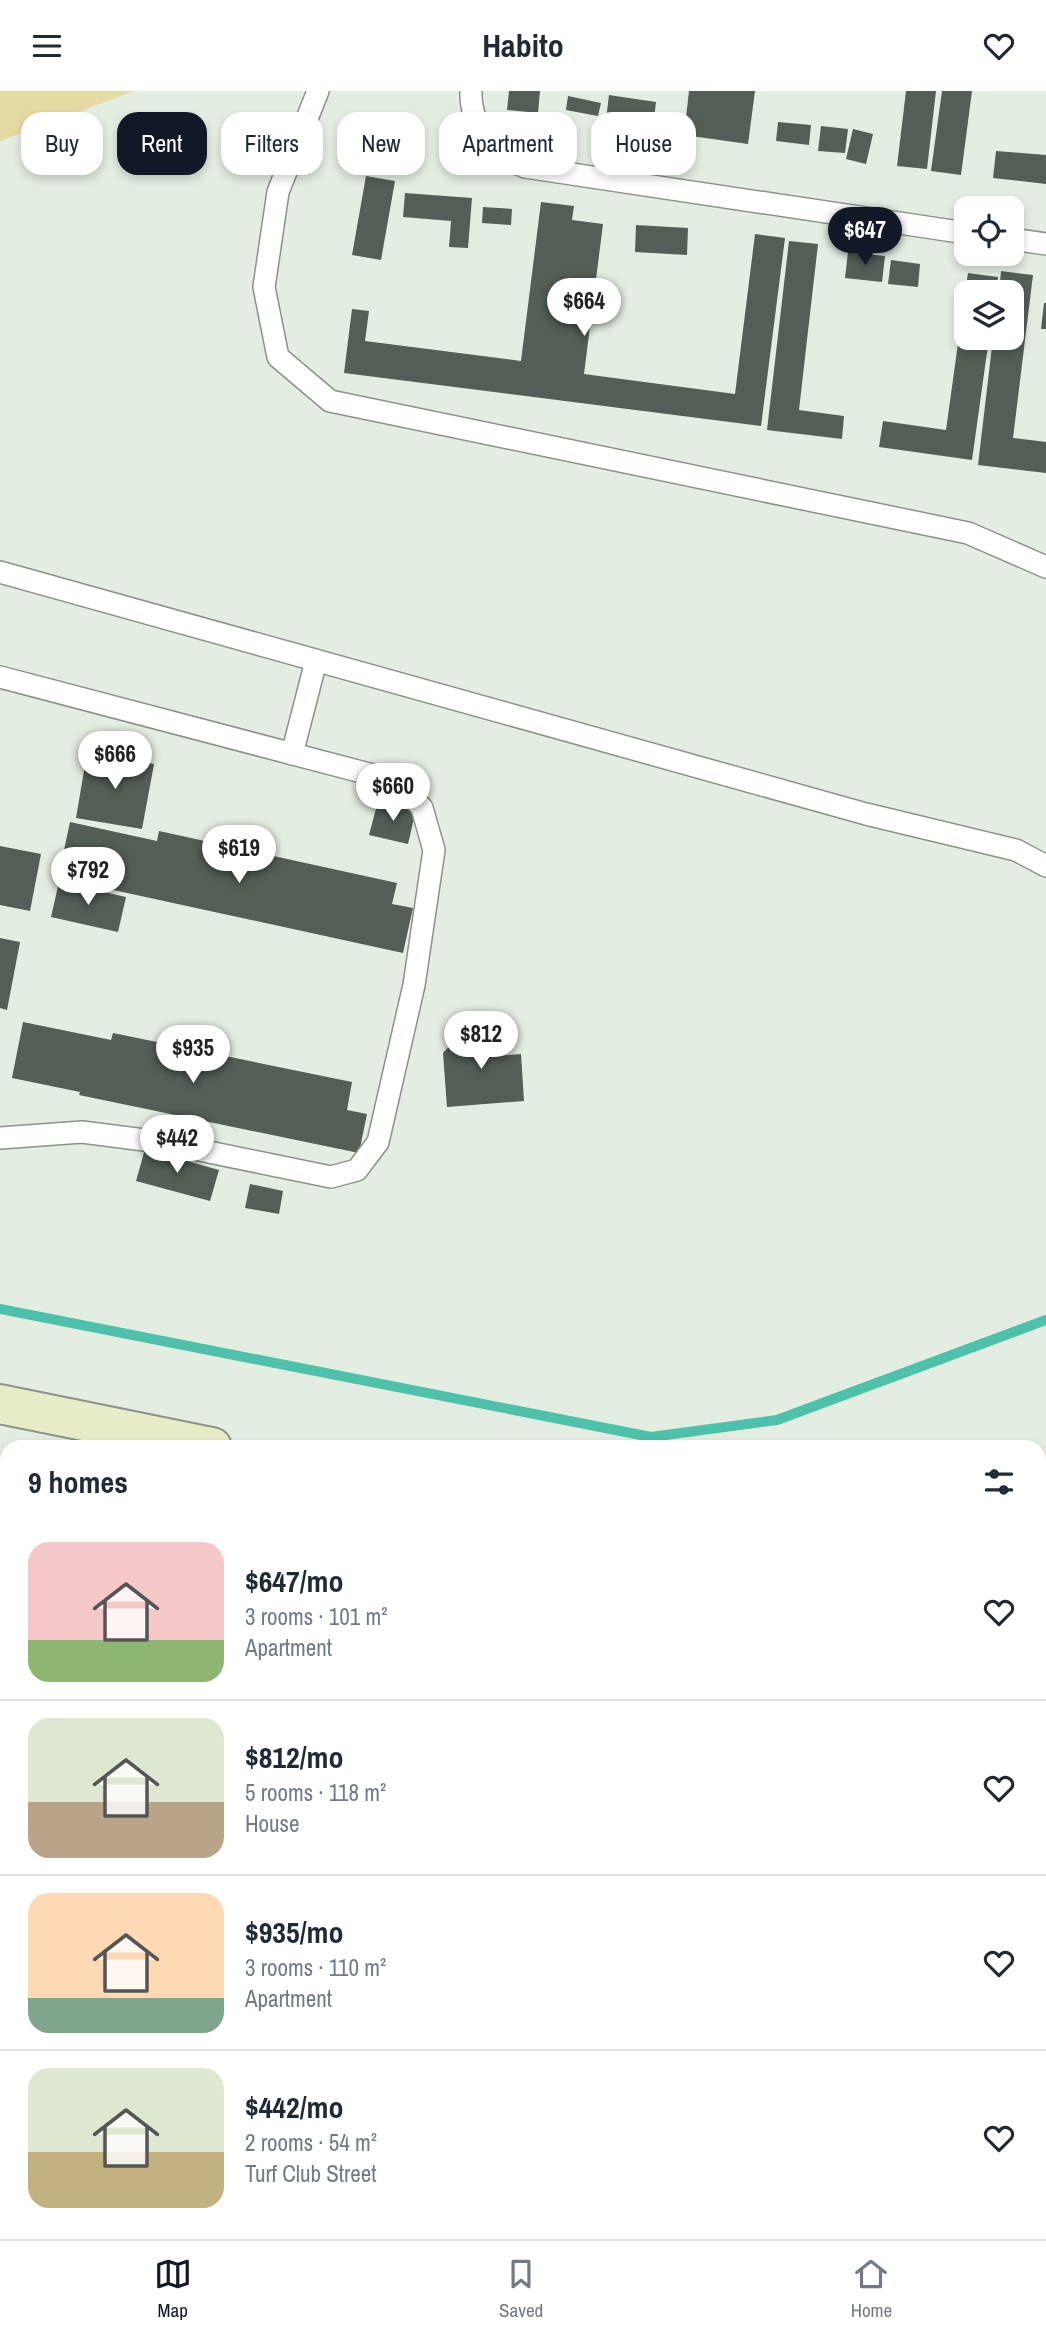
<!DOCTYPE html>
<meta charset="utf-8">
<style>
body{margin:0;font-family:"Archivo Narrow",sans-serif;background:#f6f6f7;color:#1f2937;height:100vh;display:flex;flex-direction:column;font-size:26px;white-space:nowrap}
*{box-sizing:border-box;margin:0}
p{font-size:23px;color:#747a83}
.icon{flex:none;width:38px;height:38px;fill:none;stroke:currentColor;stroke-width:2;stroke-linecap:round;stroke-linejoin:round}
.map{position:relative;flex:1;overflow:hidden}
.sheet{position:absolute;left:0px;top:1349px;width:1046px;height:800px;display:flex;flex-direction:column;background:#fff;border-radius:21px 21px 0 0;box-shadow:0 4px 10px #0003}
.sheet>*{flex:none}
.guide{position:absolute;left:21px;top:21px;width:1004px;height:63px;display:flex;gap:14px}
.controls{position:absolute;left:954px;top:105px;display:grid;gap:14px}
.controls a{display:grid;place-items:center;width:70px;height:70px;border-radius:14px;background:#fff;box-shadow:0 4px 10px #0003;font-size:35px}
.price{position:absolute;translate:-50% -60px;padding:0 16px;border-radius:24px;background:#fff;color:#222;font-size:23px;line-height:46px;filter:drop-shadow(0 2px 4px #0008)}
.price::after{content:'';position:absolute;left:50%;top:42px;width:21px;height:16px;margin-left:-10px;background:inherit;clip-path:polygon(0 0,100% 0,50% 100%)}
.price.current{background:#111827;color:#fff}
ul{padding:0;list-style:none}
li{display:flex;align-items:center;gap:21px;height:175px;padding:0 28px}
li+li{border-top:2px solid #e0e1e3}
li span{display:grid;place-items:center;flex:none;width:196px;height:140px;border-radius:21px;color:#555}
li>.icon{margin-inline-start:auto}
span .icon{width:84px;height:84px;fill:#fffc;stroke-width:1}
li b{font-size:30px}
h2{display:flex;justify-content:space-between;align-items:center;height:84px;padding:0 28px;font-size:30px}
.pill{padding:0 24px;border-radius:21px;background:#fff;box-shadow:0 4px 10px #0003;font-size:24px;line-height:63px}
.pill.current{background:#111827;color:#fff}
header{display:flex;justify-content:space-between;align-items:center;height:91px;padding:0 28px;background:#fff;font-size:32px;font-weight:800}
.dock{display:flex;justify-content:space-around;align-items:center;height:98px;border-top:2px solid #e0e1e3;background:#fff;font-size:19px;color:#747a83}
.dock a{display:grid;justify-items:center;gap:4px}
.dock .current{color:#111827}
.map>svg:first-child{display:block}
.green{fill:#e4daa2}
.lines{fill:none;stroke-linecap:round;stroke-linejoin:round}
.stream{stroke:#4ec1ab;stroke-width:10}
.building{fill:#535e57}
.service-casing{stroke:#8b9389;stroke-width:24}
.minor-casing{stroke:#8b9389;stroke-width:42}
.secondary-casing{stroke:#8b9389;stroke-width:42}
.service{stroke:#fff;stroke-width:21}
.minor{stroke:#fff;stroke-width:38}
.secondary{stroke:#e6edc6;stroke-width:38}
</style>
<header><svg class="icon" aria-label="menu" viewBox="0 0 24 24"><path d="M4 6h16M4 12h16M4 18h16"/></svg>Habito<svg class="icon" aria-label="heart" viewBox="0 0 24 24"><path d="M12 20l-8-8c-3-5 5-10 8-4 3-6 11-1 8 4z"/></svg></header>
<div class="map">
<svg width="1046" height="2148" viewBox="0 0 1046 2148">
<rect width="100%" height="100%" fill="#e4ede2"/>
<path class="green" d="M0 0H134L0 50Z"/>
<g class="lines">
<path class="stream" d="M0 1218 651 1346 777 1329 1046 1229"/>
</g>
<g class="building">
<path d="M509 0H540L538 22 507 19Z"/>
<path d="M689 0H755L748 53 684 44Z"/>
<path d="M906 0H936L927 78 897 75Z"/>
<path d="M942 0H972L961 84 931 80Z"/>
<path d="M609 4 656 11 653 36 606 29Z"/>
<path d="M568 5 601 12 598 25 566 19Z"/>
<path d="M778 31 811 34 809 54 776 50Z"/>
<path d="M821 35 848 38 845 62 818 60Z"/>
<path d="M853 38 873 43 866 73 846 68Z"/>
<path d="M996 60 1046 64V93L993 87Z"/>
<path d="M366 85 395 90 381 169 352 164Z"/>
<path d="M405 102 472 107 468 157 449 156 451 130 403 126Z"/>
<path d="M541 111 574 115 572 129 603 133 584 283 735 303 755 143 785 147 761 335 344 282 352 218 369 220 365 250 521 270Z"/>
<path d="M483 116 512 118 511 134 482 132Z"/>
<path d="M636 134 688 137 687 164 635 161Z"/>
<path d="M789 150 818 153 799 319 844 325 842 348 767 339Z"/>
<path d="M848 161 885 165 882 191 845 187Z"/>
<path d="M891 169 920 173 918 196 888 193Z"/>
<path d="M1001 180 1033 184 1013 347 1046 351V382L978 374 993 247H1012V201H999Z"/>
<path d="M968 182 998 186 996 201H965Z"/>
<path d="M964 209 966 247H989L972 369 879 356 883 330 946 339Z"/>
<path d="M1044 212H1046V238H1041Z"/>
<path d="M87 662 154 673 142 738 76 727Z"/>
<path d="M378 710 416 719 408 753 369 744Z"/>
<path d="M70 731 157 750 159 740 397 792 392 813 413 817 403 862 58 787Z"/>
<path d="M0 755 41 763 30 820 0 814Z"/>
<path d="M59 791 126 806 118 841 51 826Z"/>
<path d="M0 847 20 851 7 919 0 917Z"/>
<path d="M23 931 111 949 113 942 352 991 347 1019 367 1023 359 1062 79 1004 80 1001 12 987Z"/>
<path d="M494 937 496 965 521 963 524 1010 447 1016 443 962 464 939Z"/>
<path d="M145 1058 219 1079 210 1110 136 1090Z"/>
<path d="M250 1093 283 1100 279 1123 245 1117Z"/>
<path d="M0 1463 6 1464 1 1488H0Z"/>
<path d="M0 1571 7 1573V1691L0 1689Z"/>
<path d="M1040 1604 1046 1606V1807L1041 1834Z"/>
<path d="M1044 1857H1046V1904L1040 1903Z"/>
<path d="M1040 2059 1046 2060V2144L1040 2143Z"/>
<path d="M68 2142H126L125 2148H67Z"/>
<path d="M140 2142H214L212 2148 196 2145 195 2148H139Z"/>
<path d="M222 2142H276V2148H221Z"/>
<path d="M364 2142H389L388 2148H362Z"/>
<path d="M390 2142H414L413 2148Z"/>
<path d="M483 2142 502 2143 501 2148H482Z"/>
<path d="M529 2142H595L594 2148H528Z"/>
<path d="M597 2142H629L638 2143V2148H597Z"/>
<path d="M768 2142H806L804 2148H793Z"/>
<path d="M818 2142H895L894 2148H817Z"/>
<path d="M897 2142H920L919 2148H896Z"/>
<path d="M954 2142H978L977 2148H953Z"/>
</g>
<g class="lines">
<g class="service-casing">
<g id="service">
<path d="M318 0 278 101 264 196 278 266 330 310 968 442 1046 476"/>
<path d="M471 0C470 22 482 51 500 64 507 70 517 72 525 76L966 142"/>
<path d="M1012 148 1046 153"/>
<path d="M0 481 866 723 1016 759 1046 775"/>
<path d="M0 586 373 684 405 697 422 717 434 759 414 894 378 1051 357 1079 331 1086 160 1051 82 1041 0 1047"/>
<path d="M292 663 316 570"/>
<path d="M0 1543 7 1544"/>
<path d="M0 2003 7 2005"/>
<path d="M659 2142 688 2148"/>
</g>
</g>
<g class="minor-casing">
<g id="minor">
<path d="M0 1775 7 1776"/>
<path d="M1040 1992 1046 1993"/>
<path d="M3 2148 7 2125"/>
</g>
</g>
<g class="secondary-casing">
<g id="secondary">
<path d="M0 1313 212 1356"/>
<path d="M1040 1502 1046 1503"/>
<path d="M1040 1530 1046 1531"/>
</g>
</g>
<use href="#service" class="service"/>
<use href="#minor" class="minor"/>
<use href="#secondary" class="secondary"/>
</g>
</svg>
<div class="controls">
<a><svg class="icon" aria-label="locate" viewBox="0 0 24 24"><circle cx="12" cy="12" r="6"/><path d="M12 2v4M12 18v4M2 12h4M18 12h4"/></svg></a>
<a><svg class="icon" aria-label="layers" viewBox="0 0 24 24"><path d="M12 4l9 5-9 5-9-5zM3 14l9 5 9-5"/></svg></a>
</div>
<b class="price current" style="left:865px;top:176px">$647</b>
<b class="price" style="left:584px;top:247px">$664</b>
<b class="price" style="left:115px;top:700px">$666</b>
<b class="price" style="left:393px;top:732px">$660</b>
<b class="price" style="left:239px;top:794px">$619</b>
<b class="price" style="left:88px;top:816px">$792</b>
<b class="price" style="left:481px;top:980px">$812</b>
<b class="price" style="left:193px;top:994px">$935</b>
<b class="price" style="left:177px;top:1084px">$442</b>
<div class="guide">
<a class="pill">Buy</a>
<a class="pill current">Rent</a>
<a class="pill">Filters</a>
<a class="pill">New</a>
<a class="pill">Apartment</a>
<a class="pill">House</a>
</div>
<section class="sheet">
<h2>9 homes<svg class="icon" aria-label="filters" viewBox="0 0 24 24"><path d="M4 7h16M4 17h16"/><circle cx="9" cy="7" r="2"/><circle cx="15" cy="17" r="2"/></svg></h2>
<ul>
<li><span style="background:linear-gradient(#f6c9c9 70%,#8fb573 0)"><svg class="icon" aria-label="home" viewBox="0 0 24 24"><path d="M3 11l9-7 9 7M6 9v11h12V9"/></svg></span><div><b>$647/mo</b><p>3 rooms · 101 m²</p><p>Apartment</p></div><svg class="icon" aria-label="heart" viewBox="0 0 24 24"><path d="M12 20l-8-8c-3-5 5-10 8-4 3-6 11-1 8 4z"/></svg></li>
<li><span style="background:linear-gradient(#dfe7d0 60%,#b9a48a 0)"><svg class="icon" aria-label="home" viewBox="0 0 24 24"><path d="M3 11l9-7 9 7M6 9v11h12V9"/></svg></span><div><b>$812/mo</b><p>5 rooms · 118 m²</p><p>House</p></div><svg class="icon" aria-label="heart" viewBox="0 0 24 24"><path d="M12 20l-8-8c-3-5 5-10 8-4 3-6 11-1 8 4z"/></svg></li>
<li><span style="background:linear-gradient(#ffd9b3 75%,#7fa58c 0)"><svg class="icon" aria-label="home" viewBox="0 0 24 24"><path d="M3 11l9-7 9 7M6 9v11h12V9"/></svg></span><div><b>$935/mo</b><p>3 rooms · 110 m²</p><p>Apartment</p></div><svg class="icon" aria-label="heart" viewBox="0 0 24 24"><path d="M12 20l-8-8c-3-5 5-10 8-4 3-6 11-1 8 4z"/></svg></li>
<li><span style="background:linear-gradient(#dfe7d0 60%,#c2b280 0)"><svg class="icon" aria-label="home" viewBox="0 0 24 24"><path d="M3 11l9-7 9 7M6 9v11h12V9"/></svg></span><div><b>$442/mo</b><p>2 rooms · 54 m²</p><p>Turf Club Street</p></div><svg class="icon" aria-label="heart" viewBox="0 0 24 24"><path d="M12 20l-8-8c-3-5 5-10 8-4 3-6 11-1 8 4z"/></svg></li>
</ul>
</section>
</div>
<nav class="dock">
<a class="current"><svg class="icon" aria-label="map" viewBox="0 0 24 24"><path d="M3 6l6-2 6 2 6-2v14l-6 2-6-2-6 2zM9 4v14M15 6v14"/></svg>Map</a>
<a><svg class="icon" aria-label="saved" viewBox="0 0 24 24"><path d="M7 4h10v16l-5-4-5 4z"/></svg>Saved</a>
<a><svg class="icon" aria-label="home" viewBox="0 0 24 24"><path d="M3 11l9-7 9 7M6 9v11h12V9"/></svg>Home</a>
</nav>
